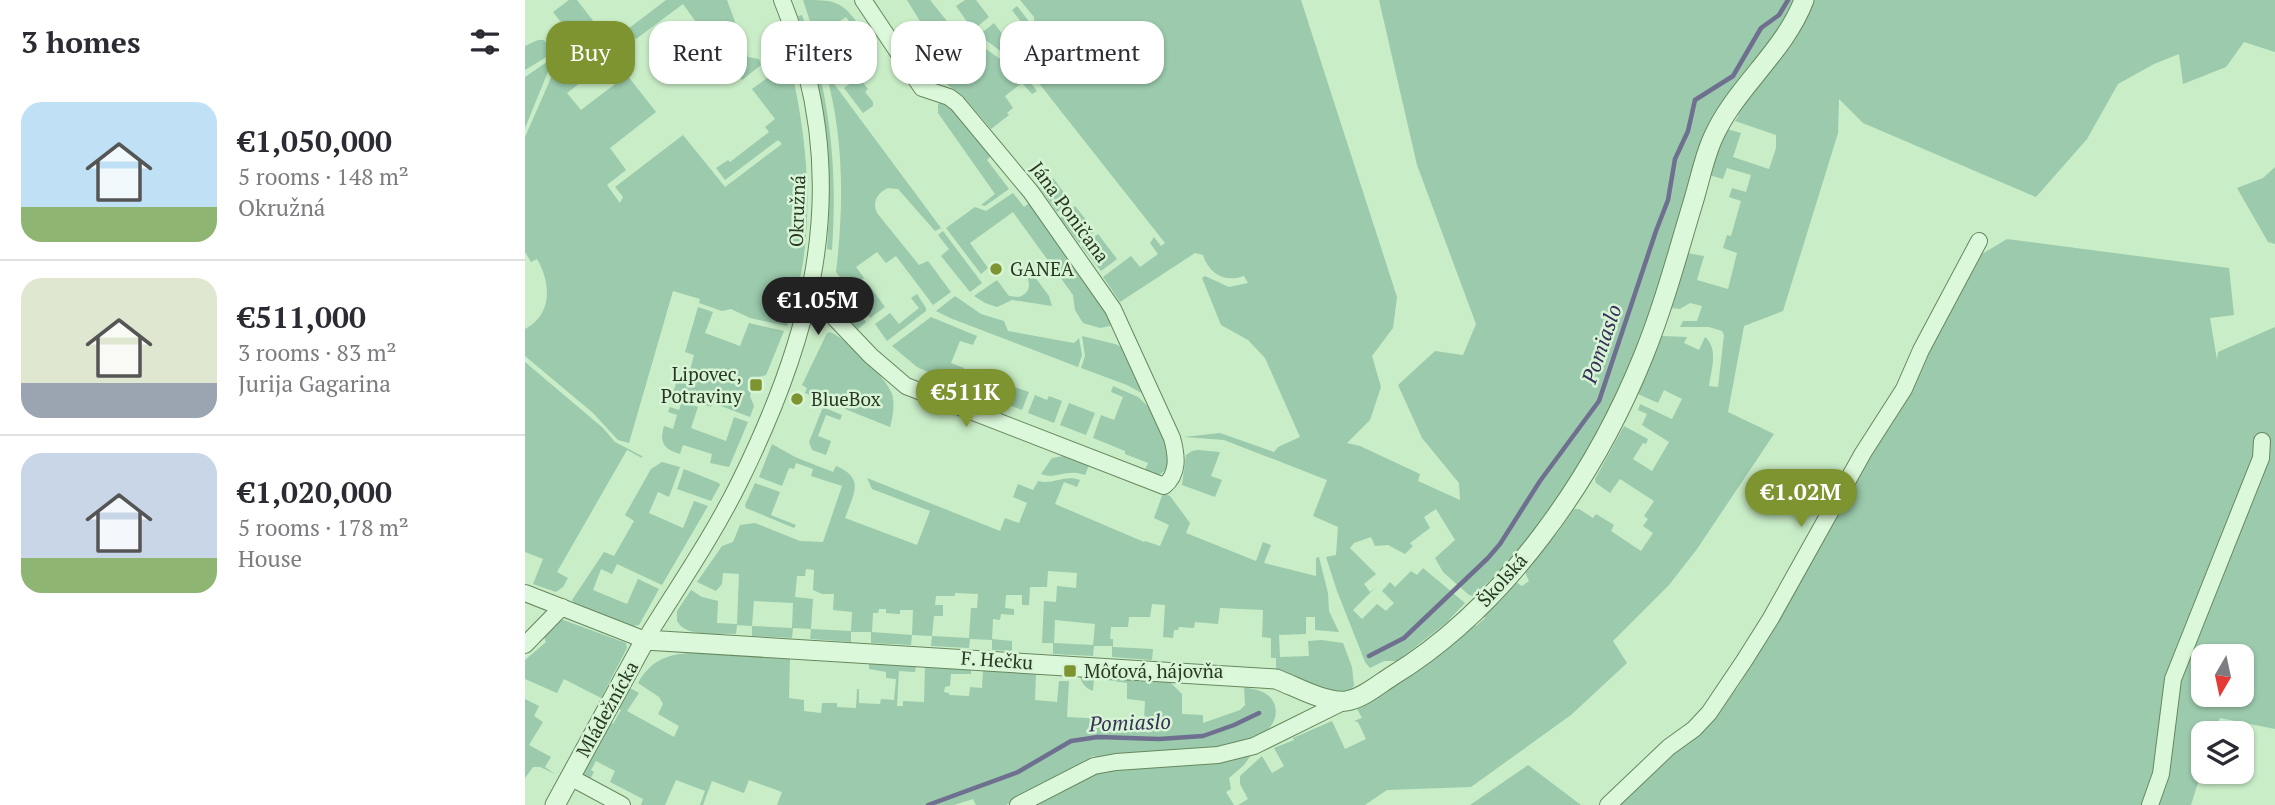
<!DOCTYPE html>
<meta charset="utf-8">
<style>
body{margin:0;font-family:"PT Serif",serif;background:#f2f2f3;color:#2b2b33;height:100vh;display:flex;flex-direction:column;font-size:26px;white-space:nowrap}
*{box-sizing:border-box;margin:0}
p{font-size:23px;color:#7c7c81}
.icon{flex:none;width:38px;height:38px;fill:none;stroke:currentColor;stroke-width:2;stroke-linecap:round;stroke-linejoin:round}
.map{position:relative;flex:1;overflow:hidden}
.side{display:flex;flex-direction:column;background:#fff;width:525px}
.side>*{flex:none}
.top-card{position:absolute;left:21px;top:21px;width:665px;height:63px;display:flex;gap:14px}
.needle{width:46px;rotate:189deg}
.fabs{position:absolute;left:1666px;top:644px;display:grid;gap:14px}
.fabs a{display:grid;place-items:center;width:63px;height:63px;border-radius:14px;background:#fff;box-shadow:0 2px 5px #0004;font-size:35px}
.price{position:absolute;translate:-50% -60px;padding:0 16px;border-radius:24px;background:#7d9430;color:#fff;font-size:23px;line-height:46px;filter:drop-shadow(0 2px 4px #0008)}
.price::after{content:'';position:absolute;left:50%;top:42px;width:21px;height:16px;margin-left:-10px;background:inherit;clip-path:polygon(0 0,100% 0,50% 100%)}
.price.active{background:#222;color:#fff}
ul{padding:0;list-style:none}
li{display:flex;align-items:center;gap:21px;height:175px;padding:0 21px}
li+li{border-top:2px solid #e1e1e2}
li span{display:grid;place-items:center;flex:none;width:196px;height:140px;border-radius:21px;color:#555}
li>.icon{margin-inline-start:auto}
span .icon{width:84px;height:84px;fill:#fffc;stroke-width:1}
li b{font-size:30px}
h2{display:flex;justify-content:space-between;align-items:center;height:84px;padding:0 21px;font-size:30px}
.pill{padding:0 24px;border-radius:21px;background:#fff;box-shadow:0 2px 5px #0004;font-size:24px;line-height:63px}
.pill.active{background:#7d9430;color:#fff}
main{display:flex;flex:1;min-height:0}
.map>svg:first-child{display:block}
.green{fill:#9bcaac;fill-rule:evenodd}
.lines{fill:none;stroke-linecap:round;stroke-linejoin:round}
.stream{stroke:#6f6f8f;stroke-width:4.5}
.minor-casing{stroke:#67885d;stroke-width:18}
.tertiary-casing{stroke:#67885d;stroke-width:21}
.minor{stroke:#dcf8da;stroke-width:16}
.tertiary{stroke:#dcf8da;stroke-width:19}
.poi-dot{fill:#7d9430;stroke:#d8f4d6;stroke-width:2.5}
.labels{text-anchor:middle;stroke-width:5;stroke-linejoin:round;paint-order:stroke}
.street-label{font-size:19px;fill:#273820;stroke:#d8f4d6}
.poi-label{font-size:19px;fill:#273820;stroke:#d8f4d6;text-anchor:start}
.water-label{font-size:21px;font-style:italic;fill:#373057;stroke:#d8f4d6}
</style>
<main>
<section class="side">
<h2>3 homes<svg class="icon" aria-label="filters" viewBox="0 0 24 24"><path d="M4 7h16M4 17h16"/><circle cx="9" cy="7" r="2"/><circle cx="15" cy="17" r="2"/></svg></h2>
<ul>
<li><span style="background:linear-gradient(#bfe0f5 75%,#8fb573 0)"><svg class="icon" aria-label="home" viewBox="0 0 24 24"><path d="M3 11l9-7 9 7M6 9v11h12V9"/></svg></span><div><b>€1,050,000</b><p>5 rooms · 148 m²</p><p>Okružná</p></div></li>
<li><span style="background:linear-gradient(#dfe7d0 75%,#9aa5b1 0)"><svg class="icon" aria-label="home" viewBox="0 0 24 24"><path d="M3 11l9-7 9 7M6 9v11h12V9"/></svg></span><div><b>€511,000</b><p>3 rooms · 83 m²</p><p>Jurija Gagarina</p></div></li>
<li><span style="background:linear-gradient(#c9d6e8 75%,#8fb573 0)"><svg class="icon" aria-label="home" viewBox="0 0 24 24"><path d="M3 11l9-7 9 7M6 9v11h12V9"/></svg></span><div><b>€1,020,000</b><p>5 rooms · 178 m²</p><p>House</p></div></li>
</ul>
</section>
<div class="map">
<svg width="1750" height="805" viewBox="0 0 1750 805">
<rect width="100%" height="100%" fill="#c9edc7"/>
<g class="green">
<path d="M44 0H52L69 22 47 36 28 12Z"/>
<path d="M141 0H202L223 57 234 59 236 65 217 80 212 74 214 72 211 67 208 69 200 59 177 78 147 39 171 22 158 4 111 39 103 29Z"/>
<path d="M278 0C308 0 316 0 334 25L329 28 321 17 302 30 309 41V45L304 49 319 82 316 84 299 64Z"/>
<path d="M382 0H405L446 51 451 42 501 77 512 91 507 94 497 83 480 96 488 108 482 113 484 115 466 129 439 97 412 77 409 44Z"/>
<path d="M440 0H451L464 17 448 30 431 6Z"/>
<path d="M495 0H776L872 297 868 328 847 356 856 387 845 420 822 443 835 446 895 474 893 481 935 500 934 483 897 438 873 385 910 351 938 355 951 324 892 165 854 0H1750V52L1719 42 1701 67 1658 84 1654 54 1629 64 1593 84 1562 139 1511 197 1338 123 1314 99 1313 133 1258 311 1219 326 1203 412 1249 434 1172 549 1144 585 1088 641 1102 663 1046 715 946 787 862 790 840 805H713L723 799 715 784V776L737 756 747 773 759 766 749 748 769 740 768 738 807 721 820 749 841 739 833 722 829 721 837 718 831 707 904 656 908 659 930 643 927 639 947 622 951 626 960 618 956 612 991 582 997 586 1004 581 1000 572V568L1033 532 1049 509H1054L1068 518 1071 514 1089 525 1086 531 1116 551 1128 533 1118 526 1123 519 1119 516 1129 501 1095 479 1085 493 1071 483 1070 479 1099 426 1123 439 1121 444 1118 443 1108 459 1127 471 1144 442 1117 425 1122 414 1113 410 1115 404 1147 419 1157 399 1139 390 1133 403 1113 394 1137 336 1162 337 1159 343 1174 350 1180 337C1194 349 1186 370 1184 386L1193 387 1199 335 1197 331 1184 327H1155L1158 321H1172L1177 306 1165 303 1155 309 1145 308 1162 253 1179 256 1172 280 1203 289 1212 253 1198 248 1202 235 1206 236 1216 201 1204 197 1207 188 1221 192 1226 175 1202 168 1198 179 1184 175 1190 152 1202 129 1216 133 1208 157 1244 169 1251 148V135L1210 121 1214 115 1210 114 1213 85 1150 239 1113 348 1082 412 1048 476 1026 509 985 562 948 596 944 595 918 572 910 558 930 540 911 509 899 517 905 528 885 543 888 546 880 554 863 545 850 546 846 537 829 543 825 548 851 574 839 584 845 592 852 586 828 610 837 619 852 604 861 611 869 603 857 591 865 582 870 587 886 571 892 575 898 568 940 603 921 623 872 661H859L845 668 840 662 812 591 801 557 811 555 813 527 788 516 802 480 699 440 659 437 695 433 749 452 753 447 775 437 740 358 723 340 696 325 677 278 680 276 704 287 723 283 719 276C700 283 684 274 678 255L670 253 595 302 578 277 606 256 615 267 633 254 625 243 629 237 636 246 640 243 509 77V17Z"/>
<path d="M492 6 503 20 504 48 488 46 478 53 454 35 469 23 478 35 496 22 487 10Z"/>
<path d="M277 15C305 92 313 169 307 250L302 249C308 170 301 92 273 16Z"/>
<path d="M86 36 99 49 42 93 56 110 102 75 131 112 85 148 101 170 82 185 95 203 98 197 90 187 158 135 200 187 257 144 253 140 200 180 191 168 203 160 205 162 244 132 240 127 250 119 227 89 261 64 266 68C285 152 292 243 262 326L225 318 206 309 197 311 174 303 175 299 148 291 104 443 93 440 68 413 0 356V329C28 314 26 283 12 259L6 262 0 252V137L36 55Z"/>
<path d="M13 40H19L28 53 0 70V46Z"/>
<path d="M29 57 0 128V77Z"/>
<path d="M301 73 416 228 410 231 373 189 363 188C352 193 347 202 352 213L394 265 403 261 426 292 408 305 371 256 361 263 352 252 331 267 339 278 324 290 311 272C319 205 319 138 301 73Z"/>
<path d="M334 77 343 89 340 92 348 102V106L338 113 319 88Z"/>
<path d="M420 100 469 153 462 160 484 189 460 206 456 205 470 194 413 113V104Z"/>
<path d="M1750 167V244L1743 242 1712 188 1738 178Z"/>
<path d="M528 178 546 202 532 212 515 188Z"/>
<path d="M488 193 499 207 507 201 586 317 585 326 575 328 558 323 550 310 548 295 488 212 445 243 463 268 456 274 421 228 450 207 461 211Z"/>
<path d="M550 206 570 231 554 243 535 218Z"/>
<path d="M418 231 457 283 445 292 416 256 424 249 413 235Z"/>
<path d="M573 234 592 259 576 271 557 247Z"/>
<path d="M1482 239 1704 268 1709 315 1685 318 1692 360 1693 352 1750 327V729L1695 718 1689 733H1678V767L1666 805H1093L1213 687 1345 458 1457 254ZM1678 656H1717V695H1678Z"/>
<path d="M507 273 524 296 527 306 487 300 472 307 460 303 449 296 472 280 484 296 494 297C504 293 506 286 502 277Z"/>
<path d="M344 285 360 307 345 318 329 296Z"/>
<path d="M317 290 341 322 331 331 308 297Z"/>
<path d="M392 294 401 308V311L362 341 350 324 365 313 374 324 394 308 386 298Z"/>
<path d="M430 296 456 314 479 321 483 331 549 343 554 338 557 355 553 367 425 318 411 311Z"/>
<path d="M173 307 188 312 180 333 215 346 224 323 259 331 241 375 231 378 225 396 229 406 225 417 188 403 186 407 148 393 152 380 162 382 169 355 160 352Z"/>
<path d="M406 317 452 336 448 345 435 341 426 363 439 368 433 386 392 367 367 346Z"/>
<path d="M305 332C321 338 362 378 367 394 370 404 368 417 365 427L280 393 282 388 277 385 302 333Z"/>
<path d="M557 336 590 344 599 348 622 396 602 385 556 368 560 356Z"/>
<path d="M0 362 78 428 90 442 117 456V458L102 450 32 572 43 578 38 587 31 592 8 584 18 559 0 552Z"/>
<path d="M445 371 471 380 465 398 439 388Z"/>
<path d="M478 383 504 392 497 410 471 400Z"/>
<path d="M588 386 613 397 626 409 645 454 642 469 634 475 620 470 623 463 600 454V451L568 438 576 415 589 420 598 397 586 392Z"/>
<path d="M510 395 522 400 524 396 537 401 529 423 503 413Z"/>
<path d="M157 401 173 407 166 428 201 441 209 417 223 422 204 467 185 463 187 454 158 445 155 454C139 449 134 443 139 426L148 429 152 415 143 412 145 407 154 410Z"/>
<path d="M544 403 570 413 561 435 535 425Z"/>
<path d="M298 407 317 415 315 420 301 415 293 436 306 441 301 455 287 450 284 442Z"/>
<path d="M247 444 270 457 308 472 311 466C341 478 328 495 320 518L392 545 405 511 347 489 342 478 475 531 480 518 494 523 502 503 488 497 493 484 508 490 513 481C528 485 540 474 555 480L552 487 539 482 530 504 619 542 620 541 635 546 644 525 629 518 638 493 645 496 665 523 661 533 731 561 738 542 746 545 739 563 791 576V558L794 557 803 593 804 611 814 632 790 630V617H781V634L754 635 755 657 784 656 783 641 797 640 818 643 827 667 829 686 823 692 814 694 751 672V658H746V638L737 637 738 610 695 608 693 624 670 622 669 628 654 627 653 630H649L648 638 638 637 640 605 627 604 625 617H604L603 627H586L585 639H588V647L628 649 627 660 587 657V646H569L568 656 528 654V643H517L519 601 531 602 532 586 551 588 552 573 523 571 522 587H505L504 605H497V595H481L480 608 489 609V615L476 614 475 620 468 619 467 639 487 641V651L467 650V640L445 639 444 648 406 646 407 636 387 635 386 645 346 643V632H326V642L285 639 286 629 268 628 267 638 227 636V626L212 625 211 634C194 633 161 638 152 621V611L166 590 177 597 193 601 192 623 212 624 214 574 198 573 197 584 191 591 172 582 197 546 208 542 215 525 230 523 275 541 298 542 317 486 286 476 288 469 271 463 269 469 264 468 257 486 234 477ZM281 569 289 570 288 590 297 594H309L308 610 327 612 326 631 286 629 288 599 270 597 272 576H280ZM430 593 453 594 452 608H446L444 638 407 636 409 616H418V605H410L411 596H430ZM229 601 268 603 267 628 227 626ZM354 609H361V613L375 614V610H388L387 635 347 632 348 613H353ZM530 620 570 624 568 645 529 643Z"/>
<path d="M673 450 695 452 686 476 697 480 690 497 657 485 661 455 667 451Z"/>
<path d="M544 455 565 463 560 475C540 468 531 480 516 474L527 458Z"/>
<path d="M137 462 155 467 144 497 133 492 124 513 158 528 169 501 183 506 137 585 92 564 87 574 76 569 68 590 102 604 113 579 134 589 114 625 108 626 50 605 47 600 79 552 89 556 109 521 100 515 126 469Z"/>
<path d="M159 469 194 483 195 485 186 501 152 489Z"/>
<path d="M230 483 255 492 246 515 271 525 269 528 221 508 220 505Z"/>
<path d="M33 618 101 643 102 648 76 698 39 679 32 693 0 679V660L21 642 19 637Z"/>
<path d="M166 653 265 659 264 698 279 700V711L296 713 297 703H312V707L331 708 332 689H334V703L355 704 356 699 369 700 371 679 361 678V672L344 669V664L391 666 390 672 374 671 372 706H378V701L399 702 400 667 446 670V674H426L425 686 420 687 419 692 424 693V695L444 696 445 687 457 688 458 670 511 674 510 700 532 702 534 681H544L542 717 619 721 620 701 602 699V683L569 678 568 691C558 687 556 682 554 672L641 678 657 694V714L678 715V723L715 710 720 705 719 687C727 689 737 690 744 696 756 707 751 726 738 733 697 755 624 755 577 759L568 756 481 805H451L448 799 429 805H252L257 792 224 780 219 793 187 781 178 805H175L180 791 151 780 140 805H116L118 799 85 782 90 771 71 761 66 770 69 772 64 781 56 777 85 723 88 724 96 710 93 708 105 688 114 693 102 711 149 737 154 726 133 714 138 704 134 697 113 683C125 661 142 654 166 653Z"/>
<path d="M0 699 14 706 9 716 18 722 4 745 26 757 20 767 30 774 15 767H8L0 778Z"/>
<path d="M726 755 719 765 704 778 706 789 701 792 709 805H505L573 772 623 765 687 764Z"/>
<path d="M1003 765 1056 805H945Z"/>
</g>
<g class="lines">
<g class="stream">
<path d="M844 656 879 638 963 558 975 544 1015 481 1074 401 1131 231 1143 200 1150 159 1163 131 1170 100 1208 76 1236 28 1254 15 1263 0"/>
<path d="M403 805 493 772 546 741 573 737 634 739 678 736 709 725 734 713"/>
</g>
<g class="minor-casing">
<g id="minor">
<path d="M285 299 303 311 346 356 381 386 639 486C654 474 652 456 647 438L588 309 506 192 432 103 424 97 397 88 338 0"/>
<path d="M0 593 120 640C152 588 188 536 215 481 280 349 319 217 281 71 275 47 266 23 257 0"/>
<path d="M0 645 37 607"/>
<path d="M45 777 97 805"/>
<path d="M493 805 569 766 591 762 693 755 729 746 820 701"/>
<path d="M1083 805 1144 747 1169 729 1184 713 1219 661 1246 618 1338 453 1379 389 1396 350 1454 241"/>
<path d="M1625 805 1636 774 1648 679 1736 458 1737 441"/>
</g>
</g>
<g class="tertiary-casing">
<path id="tertiary" d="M30 805 120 640 751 679C772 687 799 703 821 701 837 699 854 684 867 676 981 606 1069 478 1118 357 1138 308 1152 256 1167 206 1174 184 1178 161 1187 140 1209 88 1259 53 1279 0"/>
</g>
<use href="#minor" class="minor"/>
<use href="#tertiary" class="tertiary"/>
</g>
<g class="poi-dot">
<circle cx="471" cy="269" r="7"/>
<rect x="224" y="378" width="14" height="14" rx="3.5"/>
<circle cx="272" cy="399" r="7"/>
<rect x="538" y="664" width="14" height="14" rx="3.5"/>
</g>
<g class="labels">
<g class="street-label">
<text transform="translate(272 211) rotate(-88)" y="7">Okružná</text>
<text transform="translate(545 212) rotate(54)" y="7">Jána Poničana</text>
<text transform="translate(977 580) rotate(-48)" y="7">Školská</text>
<text transform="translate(472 660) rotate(4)" y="7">F. Hečku</text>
<text transform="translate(82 709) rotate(-61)" y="7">Mládežnícka</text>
</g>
<g class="poi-label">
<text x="485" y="276">GANEA</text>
<text x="217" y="381" text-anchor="end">Lipovec,<tspan x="217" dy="22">Potraviny</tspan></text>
<text x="286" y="406">BlueBox</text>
<text x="559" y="678">Môťová, hájovňa</text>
</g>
<g class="water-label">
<text transform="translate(1077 344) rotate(-71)" y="7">Pomiaslo</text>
<text transform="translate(605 723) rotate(-2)" y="7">Pomiaslo</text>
</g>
</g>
</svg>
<div class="fabs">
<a><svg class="needle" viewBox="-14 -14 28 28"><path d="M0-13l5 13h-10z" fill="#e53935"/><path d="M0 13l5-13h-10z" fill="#7c7c81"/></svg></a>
<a><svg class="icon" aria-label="layers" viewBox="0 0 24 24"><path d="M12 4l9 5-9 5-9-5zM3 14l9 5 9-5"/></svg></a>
</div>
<b class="price active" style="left:293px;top:337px">€1.05M</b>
<b class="price" style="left:441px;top:429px">€511K</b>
<b class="price" style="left:1276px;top:529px">€1.02M</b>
<div class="top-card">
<a class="pill active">Buy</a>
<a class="pill">Rent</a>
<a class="pill">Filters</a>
<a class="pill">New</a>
<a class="pill">Apartment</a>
</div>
</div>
</main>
